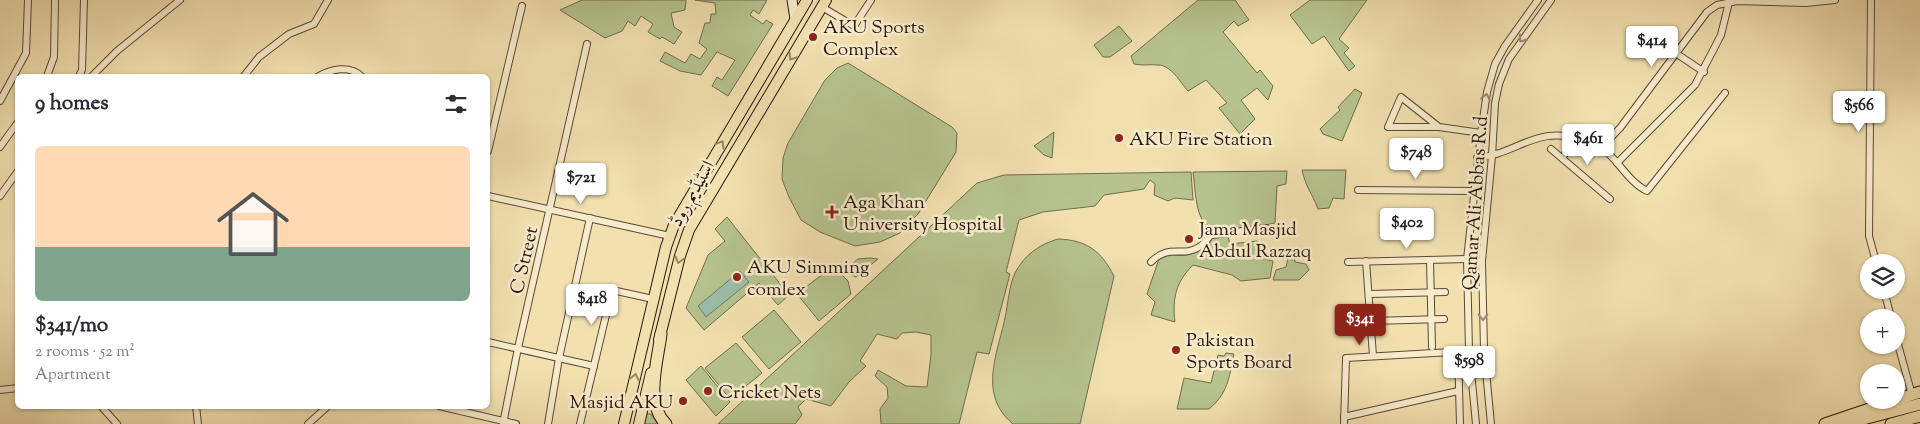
<!DOCTYPE html>
<meta charset="utf-8">
<style>
body{margin:0;font-family:"Sorts Mill Goudy",Amiri,serif;background:#f2f2f3;color:#2b2b33;height:100vh;display:flex;flex-direction:column;font-size:19px;white-space:nowrap}
*{box-sizing:border-box;margin:0}
p{font-size:16px;color:#7c7c81}
.icon{flex:none;width:28px;height:28px;fill:none;stroke:currentColor;stroke-width:2;stroke-linecap:round;stroke-linejoin:round}
.map{position:relative;flex:1;overflow:hidden}
.side{position:absolute;left:15px;top:74px;width:475px;height:335px;display:flex;flex-direction:column;background:#fff;border-radius:8px;box-shadow:0 1px 4px #0004}
.side>*{flex:none}
.fabs{position:absolute;left:1860px;top:254px;display:grid;gap:10px}
.fabs a{display:grid;place-items:center;width:45px;height:45px;border-radius:50%;background:#fff;box-shadow:0 1px 4px #0004;font-size:25px}
.price{position:absolute;translate:-50% -42px;padding:0 11px;border-radius:5px;background:#fff;color:#222;font-size:16px;line-height:32px;filter:drop-shadow(0 1px 2px #0008)}
.price::after{content:'';position:absolute;left:50%;top:30px;width:15px;height:11px;margin-left:-8px;background:inherit;clip-path:polygon(0 0,100% 0,50% 100%)}
.price.selected{background:#8f2418;color:#fff}
ul{padding:0;list-style:none}
li{display:grid;align-content:center;gap:10px;height:265px;padding:0 20px}
li span{display:grid;place-items:center;height:155px;border-radius:8px;color:#555}
li>.icon{margin-inline-start:auto}
span .icon{width:90px;height:90px;fill:#fffc;stroke-width:1}
li b{font-size:21px}
h2{display:flex;justify-content:space-between;align-items:center;height:60px;padding:0 20px;font-size:21px}
.map>svg:first-child{display:block}
.green{fill:#b6c38f;stroke:#6f6d4e}
.water{fill:#9bbdaa;stroke:#6d7b6c}
.lines{fill:none;stroke-linecap:round;stroke-linejoin:round}
.minor-casing{stroke:#5a4936;stroke-width:8}
.secondary-casing{stroke:#28170e;stroke-width:11}
.primary-casing{stroke:#28170e;stroke-width:12}
.trunk-casing{stroke:#28170e;stroke-width:13}
.minor{stroke:#f7ebcb;stroke-width:6}
.secondary{stroke:#f7ebcb;stroke-width:9}
.primary{stroke:#f2e0af;stroke-width:10}
.trunk{stroke:#f2e0af;stroke-width:11}
.oneway{stroke:#9a8c76}
.oneway2{stroke:#978667}
.poi-dot{fill:#8f2418;stroke:#f7ebcb;stroke-width:2}
.labels{text-anchor:middle;stroke-width:5;stroke-linejoin:round;paint-order:stroke}
.poi-label{font-size:19px;fill:#28170e;stroke:#f7ebcb;text-anchor:start}
.street-label{font-size:19px;fill:#28170e;stroke:#f7ebcb}
</style>
<div class="map">
<svg width="1920" height="424" viewBox="0 0 1920 424">
<rect width="100%" height="100%" fill="#f2e0af"/>
<filter id="stains"><feTurbulence type="fractalNoise" baseFrequency=".004" numOctaves="4"/><feColorMatrix values="0 0 0 0 .2 0 0 0 0 .09 0 0 0 0 .02 0 0 0 .5 -.17"/></filter>
<radialGradient id="worn" r=".72"><stop offset=".6" stop-color="#630" stop-opacity="0"/><stop offset="1" stop-color="#630" stop-opacity=".3"/></radialGradient>
<g class="green">
<path d="M582 0H686L685 10 671 13 674 27 682 32 674 44 662 37 660 39 648 32 653 24 641 16 635 26 628 21 622 31 605 38 560 10Z"/>
<path d="M695 0H767L759 14 753 10 750 15 763 24 766 20 773 24 728 96 712 86 717 77 722 80 735 60 717 52 701 75 680 71 660 61 665 52 685 63 691 54 700 59 707 49 699 43 705 23H710L711 14H716L715 3Z"/>
<path d="M1198 0H1235L1249 20 1238 26 1234 21 1223 32 1257 73 1260 70 1273 86 1268 100 1257 88 1241 100 1255 119 1240 134 1219 108 1227 103 1206 80 1188 91C1180 82 1171 65 1158 65 1150 64 1143 66 1134 64L1131 56Z"/>
<path d="M1310 0H1367L1339 39 1349 48 1344 53 1355 66 1349 71 1324 36 1312 44 1290 15Z"/>
<path d="M1119 26 1132 41 1110 57H1103L1094 45Z"/>
<path d="M848 63 952 127 957 133 956 152 918 214 900 233 880 242 855 246 820 232 801 220 789 197 782 179 783 158 788 143 825 80 837 68Z"/>
<path d="M1355 89 1362 93 1342 141 1323 134 1320 129 1340 110 1338 107Z"/>
<path d="M1054 132 1052 158 1044 155 1034 146Z"/>
<path d="M1302 170H1346L1344 199 1333 198 1329 208 1318 209C1312 193 1306 188 1302 170Z"/>
<path d="M1287 171 1286 184 1277 186 1275 223C1254 227 1209 243 1200 215 1195 202 1195 186 1193 172Z"/>
<path d="M1191 172 1193 200 1175 198 1168 201 1154 195 1155 184 1150 180 1144 189 1104 195 1095 206 1043 212 1019 220 1006 272 1010 274 989 354 977 352 959 424H881L880 409 888 398 887 387 875 376 878 370 906 386 927 387 931 355V335L916 332 902 333 897 339 877 334 860 361 866 366 849 382 831 406 806 399 798 407 802 415 795 424H718L977 183 1004 175Z"/>
<path d="M727 217 789 295 778 305 759 283 704 330 686 308 708 255 725 241 715 229Z"/>
<path d="M1228 237 1230 244 1257 241 1258 257 1273 261 1270 278 1241 281 1232 275 1193 265C1176 282 1172 298 1175 322L1151 315 1155 302 1147 294 1159 259C1175 251 1173 257 1186 255 1197 254 1205 246 1212 238Z"/>
<path d="M1058 239C1087 240 1101 251 1114 276L1080 424H1013C978 395 997 355 1005 318 1008 304 1009 286 1015 273 1024 255 1040 244 1058 239Z"/>
<path d="M1290 249H1293L1295 262 1306 264 1309 270 1299 280H1273L1276 270 1286 267Z"/>
<path d="M870 258 878 259 856 277 848 273V267L858 259Z"/>
<path d="M833 266 848 281 851 294 819 321 797 294Z"/>
<path d="M774 310 801 342 769 369 742 337Z"/>
<path d="M736 343 762 373 730 399 705 368Z"/>
<path d="M1226 353 1234 354C1229 378 1228 393 1209 409H1177L1184 378 1211 383 1218 355 1224 356Z"/>
<path d="M701 366 730 402 716 416 686 380Z"/>
<path d="M647 414H651L658 424H643Z"/>
</g>
<path class="water" d="M740 271 749 282 706 317 698 306Z"/>
<g class="lines">
<g class="minor-casing">
<g id="minor">
<path d="M1871 0 1869 236 1876 262"/>
<path d="M822 7 854 26 871 0"/>
<path d="M1680 56 1704 72"/>
<path d="M47 76 54 57 55 0"/>
<path d="M79 76 82 70 84 0"/>
<path d="M92 76 117 51 180 0"/>
<path d="M244 76 259 57 289 34 314 24 328 0"/>
<path d="M319 76C331 69 350 65 361 76"/>
<path d="M0 101 26 53 28 0"/>
<path d="M1439 127 1401 97 1388 127H1439L1481 133"/>
<path d="M0 147 18 122"/>
<path d="M1602 147 1620 128 1707 12 1717 5 1737 1 1806 3 1835 0"/>
<path d="M1551 149 1610 199"/>
<path d="M488 151 522 6"/>
<path d="M1477 158C1518 154 1538 123 1584 141 1590 143 1598 144 1602 148 1618 159 1628 182 1647 191L1725 93"/>
<path d="M1562 158 1577 138"/>
<path d="M1617 163 1695 85 1721 35 1729 2"/>
<path d="M1358 190 1474 191"/>
<path d="M0 196 18 171"/>
<path d="M488 196 670 236"/>
<path d="M1430 260 1432 347"/>
<path d="M1366 261 1373 356"/>
<path d="M1151 262C1170 243 1182 258 1199 247 1204 245 1207 239 1211 235L1266 228"/>
<path d="M1348 262 1467 259"/>
<path d="M1884 290 1891 318"/>
<path d="M1370 294 1445 292"/>
<path d="M1371 321 1444 319"/>
<path d="M1896 337 1912 395"/>
<path d="M488 342 594 366"/>
<path d="M1458 352 1460 424"/>
<path d="M0 390 18 388"/>
<path d="M101 406 117 424"/>
<path d="M196 406 198 424"/>
<path d="M439 406 516 424"/>
<path d="M1344 417 1458 391"/>
<path d="M308 424 328 406"/>
<path d="M503 424 518 348 587 44"/>
<path d="M548 424 559 358 590 218"/>
<path d="M580 424 612 290 653 299"/>
<path d="M1344 424 1346 358 1469 351"/>
<path d="M1476 424 1469 351 1467 259 1481 133 1487 92 1495 64 1505 46 1538 0"/>
<path d="M1491 424 1484 350 1482 261 1492 156 1495 103 1499 84 1509 59 1551 0"/>
</g>
</g>
<g class="secondary-casing">
<path id="secondary" d="M792 0 795 19"/>
</g>
<g class="primary-casing">
<g id="primary">
<path d="M659 340 680 256 689 230 826 0"/>
<path d="M624 424 666 247 674 225 807 0"/>
<path d="M639 424 651 373"/>
</g>
</g>
<g class="trunk-casing">
<g id="trunk">
<path d="M661 334C658 360 644 403 666 424"/>
<path d="M1896 400 1920 392"/>
<path d="M1825 424 1896 400"/>
<path d="M1844 424 1920 404"/>
<path d="M1891 424 1920 416"/>
</g>
</g>
<use href="#minor" class="minor"/>
<use href="#secondary" class="secondary"/>
<use href="#primary" class="primary"/>
<use href="#trunk" class="trunk"/>
</g>
<defs><path id="oneway-chevron" d="M-2-3.5L2.5 0L-2 3.5" fill="none" stroke-width="1.6" stroke-linecap="round" stroke-linejoin="round" transform="scale(1.25)"/></defs>
<g class="oneway">
<use href="#oneway-chevron" transform="translate(1522 39) rotate(126)"/>
<use href="#oneway-chevron" transform="translate(1486 97) rotate(-79)"/>
<use href="#oneway-chevron" transform="translate(1483 317) rotate(89)"/>
</g>
<g class="oneway2">
<use href="#oneway-chevron" transform="translate(792 57) rotate(122)"/>
<use href="#oneway-chevron" transform="translate(721 144) rotate(-59)"/>
<use href="#oneway-chevron" transform="translate(679 260) rotate(105)"/>
<use href="#oneway-chevron" transform="translate(635 377) rotate(-77)"/>
</g>
<g class="poi-dot">
<circle cx="813" cy="37" r="5"/>
<circle cx="1119" cy="138" r="5"/>
<path d="M829.5 204.5h5v5h5v5h-5v5h-5v-5h-5v-5h5z"/>
<circle cx="1189" cy="239" r="5"/>
<circle cx="737" cy="277" r="5"/>
<circle cx="1176" cy="350" r="5"/>
<circle cx="708" cy="391" r="5"/>
<circle cx="683" cy="401" r="5"/>
</g>
<g class="labels">
<g class="poi-label">
<text x="823" y="33">AKU Sports<tspan x="823" dy="22">Complex</tspan></text>
<text x="1129" y="145">AKU Fire Station</text>
<text x="843" y="208">Aga Khan<tspan x="843" dy="22">University Hospital</tspan></text>
<text x="1199" y="235">Jama Masjid<tspan x="1199" dy="22">Abdul Razzaq</tspan></text>
<text x="747" y="273">AKU Simming<tspan x="747" dy="22">comlex</tspan></text>
<text x="1186" y="346">Pakistan<tspan x="1186" dy="22">Sports Board</tspan></text>
<text x="718" y="398">Cricket Nets</text>
<text x="673" y="408" text-anchor="end">Masjid AKU</text>
</g>
<g class="street-label">
<text transform="translate(691 193) rotate(-61)" y="7">اسٹیڈیم روڈ</text>
<text transform="translate(1474 203) rotate(-86)" y="7">Qamar Ali Abbas R.d</text>
<text transform="translate(523 260) rotate(-77)" y="7">C Street</text>
</g>
</g>
<rect width="100%" height="100%" filter="url(#stains)"/>
<rect width="100%" height="100%" fill="url(#worn)"/>
</svg>
<div class="fabs">
<a><svg class="icon" aria-label="layers" viewBox="0 0 24 24"><path d="M12 4l9 5-9 5-9-5zM3 14l9 5 9-5"/></svg></a>
<a>+</a>
<a>−</a>
</div>
<b class="price" style="left:1652px;top:68px">$414</b>
<b class="price" style="left:1859px;top:133px">$566</b>
<b class="price" style="left:1588px;top:166px">$461</b>
<b class="price" style="left:1416px;top:180px">$748</b>
<b class="price" style="left:581px;top:205px">$721</b>
<b class="price" style="left:1407px;top:250px">$402</b>
<b class="price" style="left:592px;top:326px">$418</b>
<b class="price selected" style="left:1360px;top:346px">$341</b>
<b class="price" style="left:1469px;top:388px">$598</b>
<section class="side">
<h2>9 homes<svg class="icon" aria-label="filters" viewBox="0 0 24 24"><path d="M4 7h16M4 17h16"/><circle cx="9" cy="7" r="2"/><circle cx="15" cy="17" r="2"/></svg></h2>
<ul>
<li><span style="background:linear-gradient(#ffd9b3 65%,#7fa58c 0)"><svg class="icon" aria-label="home" viewBox="0 0 24 24"><path d="M3 11l9-7 9 7M6 9v11h12V9"/></svg></span><div><b>$341/mo</b><p>2 rooms · 52 m²</p><p>Apartment</p></div></li>
</ul>
</section>
</div>
